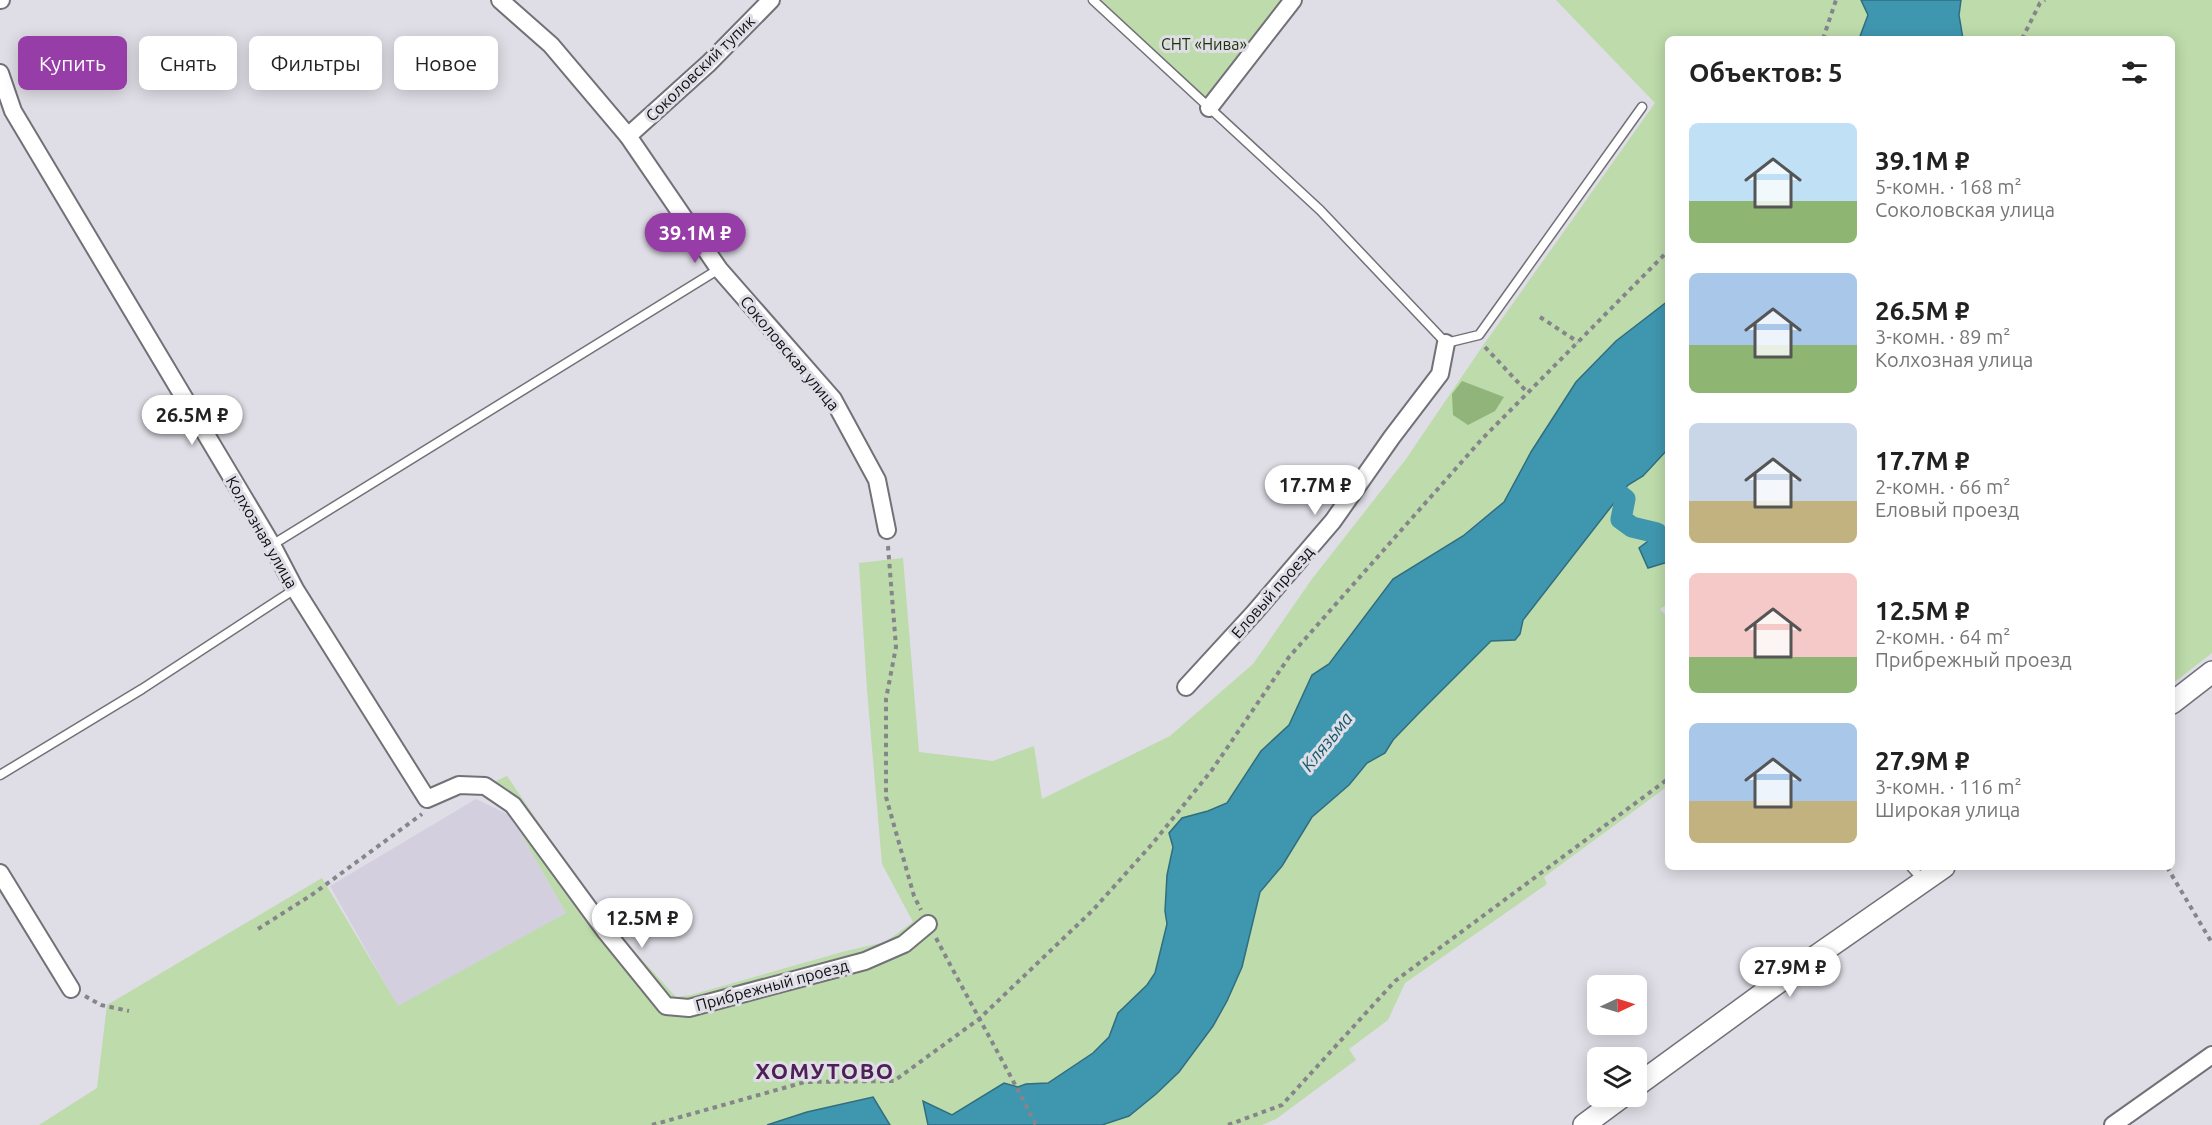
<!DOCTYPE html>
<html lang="ru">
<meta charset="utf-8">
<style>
body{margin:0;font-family:Ubuntu,sans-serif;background:#f2f2f2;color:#222;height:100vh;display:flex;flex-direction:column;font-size:22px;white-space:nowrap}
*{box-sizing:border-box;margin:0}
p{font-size:20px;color:#767676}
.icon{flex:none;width:33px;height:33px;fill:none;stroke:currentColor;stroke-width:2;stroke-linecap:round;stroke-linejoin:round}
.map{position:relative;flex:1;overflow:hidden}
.side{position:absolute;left:1665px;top:36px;width:510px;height:834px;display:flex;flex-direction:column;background:#fff;border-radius:9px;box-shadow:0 3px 15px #0003}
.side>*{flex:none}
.guide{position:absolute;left:18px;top:36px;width:570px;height:54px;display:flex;gap:12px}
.needle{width:39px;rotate:86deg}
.buttons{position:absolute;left:1587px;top:975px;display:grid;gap:12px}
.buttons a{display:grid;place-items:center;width:60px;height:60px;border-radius:9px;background:#fff;box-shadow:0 3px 15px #0003;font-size:30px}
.price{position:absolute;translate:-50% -51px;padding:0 14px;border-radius:21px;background:#fff;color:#222;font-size:20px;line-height:39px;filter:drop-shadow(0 2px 3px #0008)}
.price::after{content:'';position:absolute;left:50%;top:36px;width:18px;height:14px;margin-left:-9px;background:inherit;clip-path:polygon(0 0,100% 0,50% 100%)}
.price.selected{background:#973da8;color:#fff}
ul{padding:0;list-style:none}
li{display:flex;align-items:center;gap:18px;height:150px;padding:0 24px}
li span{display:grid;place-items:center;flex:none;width:168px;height:120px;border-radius:9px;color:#555}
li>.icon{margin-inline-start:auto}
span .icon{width:72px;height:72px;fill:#fffc;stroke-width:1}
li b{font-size:26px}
h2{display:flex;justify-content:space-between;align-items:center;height:72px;padding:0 24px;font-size:26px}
.pill{padding:0 21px;border-radius:9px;background:#fff;box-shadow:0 3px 15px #0003;font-size:21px;line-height:54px}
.pill.selected{background:#973da8;color:#fff}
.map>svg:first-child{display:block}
.built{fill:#d4cfde}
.green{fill:#bddbab}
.forest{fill:#90b479}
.water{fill:#3f97af;stroke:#306d7f;stroke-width:1.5}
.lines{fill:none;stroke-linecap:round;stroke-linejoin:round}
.canal{stroke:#3f97af;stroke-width:21}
.service-casing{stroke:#737178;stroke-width:11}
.minor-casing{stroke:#737178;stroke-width:20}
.tertiary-casing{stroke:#737178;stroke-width:24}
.path{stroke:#86858b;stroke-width:4;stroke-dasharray:4.5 4.5;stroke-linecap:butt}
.service{stroke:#fff;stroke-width:8}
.minor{stroke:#fff;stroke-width:16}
.tertiary{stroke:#fff;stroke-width:21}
.labels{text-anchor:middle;stroke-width:6;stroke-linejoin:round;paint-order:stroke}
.park-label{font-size:16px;fill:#1c3308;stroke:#dfdde5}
.street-label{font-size:16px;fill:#0d0c0f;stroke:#dfdde5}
.water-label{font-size:18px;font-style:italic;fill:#135a6c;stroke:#dfdde5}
.district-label{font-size:22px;font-weight:bold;letter-spacing:1.5px;fill:#4d2155;stroke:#dfdde5}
</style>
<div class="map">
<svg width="2212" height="1125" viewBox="0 0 2212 1125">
<rect width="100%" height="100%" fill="#dfdde5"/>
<path class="built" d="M476 799 511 816 566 913 398 1007 330 886Z"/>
<g class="green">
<path d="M1093 0H1293L1209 108Z"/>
<path d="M1556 0H1861L1868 15 1859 39H1668V301L1616 341 1576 382 1531 452 1504 502 1463 536 1393 579 1329 664 1312 675 1289 725 1261 751 1227 803 1208 811 1182 818 1170 833 1173 847 1167 875 1165 911 1167 924 1155 973 1147 985 1118 1013 1109 1037 1093 1053 1048 1083 1026 1084 1018 1087 1004 1083 952 1115 923 1102 928 1125H890L873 1097 807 1112 767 1125H39L97 1088 107 1005 322 878 398 1006 566 913 511 816 485 786 507 776 603 917 676 997 691 995 842 952 885 942 913 922 882 864 867 690 859 563 903 558 919 752 993 761 1034 746 1042 799 1170 736 1253 664 1312 579 1406 459 1482 347 1655 103Z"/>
<path d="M1961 0H2212V653L2172 684V39H1963L1959 15Z"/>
<path d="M1668 449V526L1639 548 1648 567 1668 562V604L1660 609 1668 618V786L1544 877 1547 884 1405 983 1388 1020 1349 1049 1356 1060 1276 1119 1262 1125H1102L1129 1116 1156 1094 1179 1072 1213 1026 1227 1001 1242 967 1260 892 1282 866 1312 817 1349 785 1367 763 1385 753 1393 740 1419 713 1491 641 1520 634 1523 620 1628 485 1643 476Z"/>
</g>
<path class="forest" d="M1462 381 1504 397 1495 411 1468 425 1453 415 1452 394Z"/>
<g class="water">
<path d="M1861 0H1961L1959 15 1963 39H1859L1868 15Z"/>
<path d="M1668 301V449L1643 476 1628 485 1523 620 1520 634 1515 640 1491 641 1419 713 1393 740 1385 753 1367 763 1349 785 1312 817 1282 866 1260 892 1242 967 1227 1001 1213 1026 1179 1072 1156 1094 1129 1116 1102 1125H928L923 1101 952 1115 1004 1083 1018 1087 1026 1084 1048 1083 1093 1053 1109 1037 1118 1013 1147 985 1155 973 1167 924 1165 911 1167 875 1173 847 1169 833 1182 818 1208 811 1227 803 1261 751 1289 725 1312 675 1329 664 1393 579 1463 536 1504 502 1531 452 1576 382 1616 341Z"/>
<path d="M1668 526V562L1648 568 1639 548Z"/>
<path d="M873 1097 890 1125H767L807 1112Z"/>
</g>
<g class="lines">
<path class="canal" d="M1599 479 1625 499 1621 519 1632 527 1657 533"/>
<g class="service-casing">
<g id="service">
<path d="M1093 0 1320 210 1446 343 1479 335 1642 107"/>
<path d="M272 545 719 269"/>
<path d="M0 775 142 689 295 589"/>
<path d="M1911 867 1924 881"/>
</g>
</g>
<g class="minor-casing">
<g id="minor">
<path d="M0 0H1"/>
<path d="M500 0 551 45 628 136 719 269 833 399 877 480 887 530"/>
<path d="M0 73 13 111 272 545 295 589 427 799 459 785 485 786 513 805 606 932 666 1006 689 1008 865 961 904 944 928 924"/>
<path d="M1209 108 1293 0"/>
<path d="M628 136 709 63 771 0"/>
<path d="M1186 687 1254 613 1333 521 1392 437 1440 374 1446 343"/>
<path d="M0 873 71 989"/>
<path d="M2113 1125 2212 1055"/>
</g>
</g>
<g class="tertiary-casing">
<g id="tertiary">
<path d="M2172 703 2212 672"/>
<path d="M1636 1086 1776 984 1944 867"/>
<path d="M1584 1125 1623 1096"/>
</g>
</g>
<g class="path">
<path d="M1823 39 1836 0"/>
<path d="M2022 39 2040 3 2045 0"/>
<path d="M1540 317 1578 342"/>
<path d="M1485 347 1527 392"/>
<path d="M888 546 896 647 886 699V797L914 896 921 910"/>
<path d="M2167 867 2212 943"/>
<path d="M258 929 313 894 422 814"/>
<path d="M936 938C969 1001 1004 1062 1036 1125"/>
<path d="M85 996 101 1005 129 1011"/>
<path d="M652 1125 805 1082 894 1081 979 1019 1093 910 1153 843 1212 770 1289 657 1482 439 1668 251"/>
<path d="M1228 1125 1282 1105 1395 981 1668 779"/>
</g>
<use href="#service" class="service"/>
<use href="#minor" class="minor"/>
<use href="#tertiary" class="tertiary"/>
</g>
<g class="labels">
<g class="park-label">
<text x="1204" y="50">СНТ «Нива»</text>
</g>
<g class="street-label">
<text transform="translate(700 68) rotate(-44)" y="6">Соколовский тупик</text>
<text transform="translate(790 353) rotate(50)" y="6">Соколовская улица</text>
<text transform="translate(262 532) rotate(60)" y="6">Колхозная улица</text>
<text transform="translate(1272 592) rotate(-49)" y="6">Еловый проезд</text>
<text transform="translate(772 985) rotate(-15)" y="6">Прибрежный проезд</text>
</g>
<g class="water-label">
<text transform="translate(1327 742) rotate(-51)" y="6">Клязьма</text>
</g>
<g class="district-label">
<text x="825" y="1079">ХОМУТОВО</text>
</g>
</g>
</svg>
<div class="buttons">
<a><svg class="needle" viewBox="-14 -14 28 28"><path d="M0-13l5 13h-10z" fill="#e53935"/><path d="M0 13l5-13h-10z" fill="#767676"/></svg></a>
<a><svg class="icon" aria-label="layers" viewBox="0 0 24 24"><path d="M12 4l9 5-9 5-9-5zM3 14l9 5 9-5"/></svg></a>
</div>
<b class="price selected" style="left:695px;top:264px">39.1M ₽</b>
<b class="price" style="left:192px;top:446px">26.5M ₽</b>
<b class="price" style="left:1315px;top:516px">17.7M ₽</b>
<b class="price" style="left:642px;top:949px">12.5M ₽</b>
<b class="price" style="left:1790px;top:998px">27.9M ₽</b>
<div class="guide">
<a class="pill selected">Купить</a>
<a class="pill">Снять</a>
<a class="pill">Фильтры</a>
<a class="pill">Новое</a>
</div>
<section class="side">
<h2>Объектов: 5<svg class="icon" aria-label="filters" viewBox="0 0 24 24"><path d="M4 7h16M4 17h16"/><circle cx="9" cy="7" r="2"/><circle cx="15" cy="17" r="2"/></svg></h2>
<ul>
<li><span style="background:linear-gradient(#bfe0f5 65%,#8fb573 0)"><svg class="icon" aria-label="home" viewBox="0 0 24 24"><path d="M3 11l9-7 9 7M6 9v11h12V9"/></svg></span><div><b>39.1M ₽</b><p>5-комн. · 168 m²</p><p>Соколовская улица</p></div></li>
<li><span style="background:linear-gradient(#a9c7e8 60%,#8fb573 0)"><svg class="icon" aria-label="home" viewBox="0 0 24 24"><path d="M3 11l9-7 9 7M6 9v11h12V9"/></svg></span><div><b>26.5M ₽</b><p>3-комн. · 89 m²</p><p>Колхозная улица</p></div></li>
<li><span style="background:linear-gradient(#c9d6e8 65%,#c2b280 0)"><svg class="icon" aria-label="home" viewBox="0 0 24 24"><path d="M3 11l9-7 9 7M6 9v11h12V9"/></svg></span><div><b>17.7M ₽</b><p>2-комн. · 66 m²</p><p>Еловый проезд</p></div></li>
<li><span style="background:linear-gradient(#f6c9c9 70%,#8fb573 0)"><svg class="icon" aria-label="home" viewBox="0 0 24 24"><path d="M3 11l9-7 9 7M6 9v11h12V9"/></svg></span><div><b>12.5M ₽</b><p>2-комн. · 64 m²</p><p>Прибрежный проезд</p></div></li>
<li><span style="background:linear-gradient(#a9c7e8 65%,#c2b280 0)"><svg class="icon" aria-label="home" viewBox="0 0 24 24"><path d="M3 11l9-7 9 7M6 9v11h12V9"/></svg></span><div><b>27.9M ₽</b><p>3-комн. · 116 m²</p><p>Широкая улица</p></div></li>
</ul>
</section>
</div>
